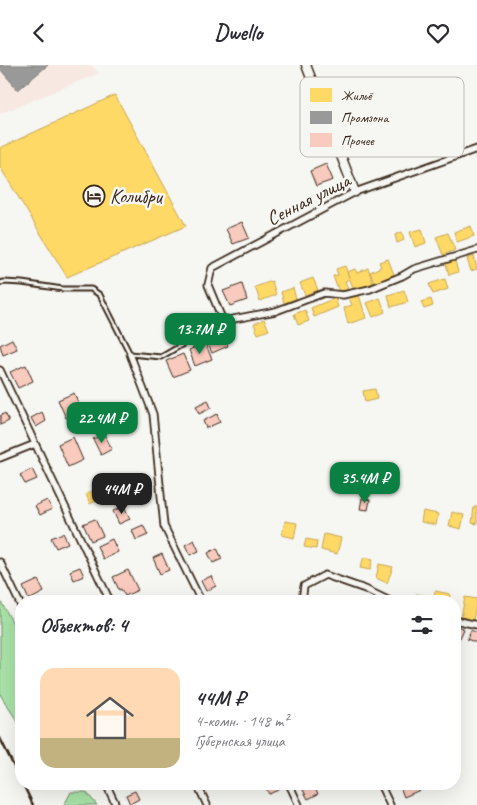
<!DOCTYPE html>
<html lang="ru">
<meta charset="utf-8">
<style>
body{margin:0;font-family:Caveat,sans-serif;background:#f7f7f7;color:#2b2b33;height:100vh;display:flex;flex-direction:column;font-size:19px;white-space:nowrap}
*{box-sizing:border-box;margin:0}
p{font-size:16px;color:#7c7c81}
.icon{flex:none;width:28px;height:28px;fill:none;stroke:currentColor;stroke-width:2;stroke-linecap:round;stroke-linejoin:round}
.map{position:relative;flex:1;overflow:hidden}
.drawer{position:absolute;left:15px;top:530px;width:446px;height:195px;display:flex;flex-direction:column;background:#fff;border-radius:20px;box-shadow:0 5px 20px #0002}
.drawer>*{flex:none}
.price{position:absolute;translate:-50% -42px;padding:0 11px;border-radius:10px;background:#0b8043;color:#fff;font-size:16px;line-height:32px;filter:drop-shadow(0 1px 2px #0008)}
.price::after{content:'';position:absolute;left:50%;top:30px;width:15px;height:11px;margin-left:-8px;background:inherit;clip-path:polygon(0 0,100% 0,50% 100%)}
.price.active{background:#222;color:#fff}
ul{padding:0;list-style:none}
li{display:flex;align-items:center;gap:15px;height:125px;padding:0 25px}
li span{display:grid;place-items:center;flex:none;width:140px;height:100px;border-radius:15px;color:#555}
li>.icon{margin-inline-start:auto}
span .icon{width:60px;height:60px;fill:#fffc;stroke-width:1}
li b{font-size:21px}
h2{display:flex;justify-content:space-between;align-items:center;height:60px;padding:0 25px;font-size:21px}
header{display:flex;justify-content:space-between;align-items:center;height:65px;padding:0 25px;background:#fff;font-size:22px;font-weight:700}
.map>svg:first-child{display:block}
.built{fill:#f7e9e2}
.green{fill:#a8e3a8;stroke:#728663}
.homes{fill:#ffd966;stroke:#c4a450}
.industry{fill:#999;stroke:#7d7874}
.building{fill:#f9cabe;stroke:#3b2a1e}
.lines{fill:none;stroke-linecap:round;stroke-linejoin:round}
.service-casing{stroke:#3b2a1e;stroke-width:7}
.minor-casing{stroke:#3b2a1e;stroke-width:9}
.tertiary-casing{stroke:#3b2a1e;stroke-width:11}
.service{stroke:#f6f6f2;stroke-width:3}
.minor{stroke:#f6f6f2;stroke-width:5.5}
.tertiary{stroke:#f6f6f2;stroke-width:8}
.rail{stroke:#3b2a1e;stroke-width:2.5}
.labels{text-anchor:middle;stroke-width:5;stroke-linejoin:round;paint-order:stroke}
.poi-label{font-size:20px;fill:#3b2a1e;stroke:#f6f6f2;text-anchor:start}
.street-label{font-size:20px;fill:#3b2a1e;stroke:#f6f6f2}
.key{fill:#f6f6f2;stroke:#beb9b2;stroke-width:1}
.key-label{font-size:14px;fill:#3b2a1e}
</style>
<header><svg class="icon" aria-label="back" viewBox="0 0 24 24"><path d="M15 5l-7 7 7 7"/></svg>Dwello<svg class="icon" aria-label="heart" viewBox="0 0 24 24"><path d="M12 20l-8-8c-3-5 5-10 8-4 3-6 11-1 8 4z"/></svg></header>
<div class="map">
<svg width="477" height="740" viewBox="0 0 477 740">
<rect width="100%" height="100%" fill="#f6f6f2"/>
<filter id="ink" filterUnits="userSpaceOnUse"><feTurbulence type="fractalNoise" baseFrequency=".02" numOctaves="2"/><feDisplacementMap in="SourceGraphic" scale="10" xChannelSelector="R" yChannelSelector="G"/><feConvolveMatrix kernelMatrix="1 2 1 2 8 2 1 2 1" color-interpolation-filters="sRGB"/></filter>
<g filter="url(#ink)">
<path class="built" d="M0 0H91L99 8 0 49Z"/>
<g class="green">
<path d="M0 535 15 562 17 578 21 584V662L1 631 0 626Z"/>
<path d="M71 727H86L97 740H64Z"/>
</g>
<g class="homes">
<path d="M115 30 186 161 67 212 0 102V83Z"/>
<path d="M471 161 474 171 457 177 454 167Z"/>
<path d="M422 164 426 178 415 182 410 167Z"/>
<path d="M402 167 404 175 397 178 395 170Z"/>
<path d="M448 168 455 185 443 190 436 172Z"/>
<path d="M474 191 477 204 471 206 467 194Z"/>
<path d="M388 194 395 212 375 219 370 207 381 202 379 197Z"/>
<path d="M455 196 458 207 449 210 446 199Z"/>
<path d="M345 201 350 214 345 216 348 224 339 227 333 211 338 210 336 204Z"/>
<path d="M368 203 373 218 354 225 347 207 355 204 357 208Z"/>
<path d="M313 213 318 225 305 230 300 218Z"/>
<path d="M445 214 448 224 433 229 429 219Z"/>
<path d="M272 216 276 230 260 236 255 222Z"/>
<path d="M293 223 296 234 284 238 281 227Z"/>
<path d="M404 225 408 237 391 242 388 230Z"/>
<path d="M359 230 366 253 348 259 344 243 352 240 349 233Z"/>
<path d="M335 233 338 242 314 252 311 243Z"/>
<path d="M380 233 385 247 373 252 367 238Z"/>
<path d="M431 234 433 241 424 244 421 237Z"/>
<path d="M305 245 309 256 298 260 294 249Z"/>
<path d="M264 254 269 265 258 269 254 259Z"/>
<path d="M375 324 377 334 365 337 363 326Z"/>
<path d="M98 423 102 433 90 439 86 429Z"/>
<path d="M474 442H477V459L472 458Z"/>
<path d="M423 446 438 449 436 460 421 457Z"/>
<path d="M452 447 464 450 461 464 449 461Z"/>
<path d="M285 456 297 458 294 473 282 470Z"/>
<path d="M324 469 341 473 337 489 321 485Z"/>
<path d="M306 474 317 476 316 484 304 482Z"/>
<path d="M364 492 373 494 370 505 360 503Z"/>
<path d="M379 499 393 502 387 518 376 513Z"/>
<path d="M435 526 450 529 449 536H433Z"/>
<path d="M416 529 429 531 428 536H415Z"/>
<path d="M465 532 477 534 473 556 461 553Z"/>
</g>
<path class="industry" d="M0 0H48L18 25 0 4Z"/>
<g class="building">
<path d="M326 99 333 115 316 121 310 106Z"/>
<path d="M242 157 249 173 233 179 226 164Z"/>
<path d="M242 219 247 235 230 241 223 226Z"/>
<path d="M222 265 228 281 212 288 205 272Z"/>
<path d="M12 274 17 284 3 290 0 280Z"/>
<path d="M205 278 212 294 195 301 189 285Z"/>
<path d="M183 289 190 305 173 312 166 296Z"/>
<path d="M26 300 33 316 18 323 10 307Z"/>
<path d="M74 328 82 346 66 353 58 335Z"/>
<path d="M208 335 211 343 199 349 196 341Z"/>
<path d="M42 347 46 356 36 362 31 353Z"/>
<path d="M5 348 9 356 0 360V351Z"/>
<path d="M217 349 220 357 206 363 203 356Z"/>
<path d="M104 369 112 384 101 390 93 374Z"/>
<path d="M73 372 83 395 68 402 58 379Z"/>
<path d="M32 404 37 414 25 419 20 410Z"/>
<path d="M362 433 370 435 368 445 360 444Z"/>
<path d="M47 435 52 444 40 450 35 441Z"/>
<path d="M124 441 130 454 119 459 113 446Z"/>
<path d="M95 454 103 471 91 476 83 459Z"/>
<path d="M143 460 148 470 136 475 132 465Z"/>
<path d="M63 468 68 478 56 483 51 473Z"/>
<path d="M112 474 118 487 103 494 97 481Z"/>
<path d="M194 475 199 486 190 490 185 480Z"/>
<path d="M217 483 222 494 213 498 208 488Z"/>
<path d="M162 489 169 505 160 509 153 493Z"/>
<path d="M80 502 84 511 74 515 70 506Z"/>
<path d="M128 505 138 525 125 531 121 524 119 525 113 512Z"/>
<path d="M211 511 216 521 206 526 201 516Z"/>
<path d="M38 515 44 527 29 535 23 522Z"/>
<path d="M455 560 464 564 460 573 455 570Z"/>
<path d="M471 565 477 568V578L467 574Z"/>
<path d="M265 719H275L278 725 269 729 264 720Z"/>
<path d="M399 719H418L420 725 404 732Z"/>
<path d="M314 720 318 729 308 734 303 725Z"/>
<path d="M135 726 139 734 130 739 126 730Z"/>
</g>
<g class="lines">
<g class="service-casing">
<path id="service" d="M0 218 4 217 22 218 63 224H91L100 230 130 289 161 292 223 256"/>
</g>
<g class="minor-casing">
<g id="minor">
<path d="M477 84 355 127 212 203 208 220 223 256 276 246 324 228 343 230 370 224 402 211 414 204 477 185"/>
<path d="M130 289 153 349 164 461 201 536"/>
<path d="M0 305 110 536"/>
<path d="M0 393 35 379"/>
<path d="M0 497 21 541"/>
<path d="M302 536 304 521 325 510 365 524 390 536"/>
<path d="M455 555 477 560"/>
<path d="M106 719 116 740"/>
<path d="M197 719 207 740"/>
<path d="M289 719 299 740"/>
<path d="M380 719 390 740"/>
</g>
</g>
<g class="tertiary-casing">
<path id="tertiary" d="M306 0 355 127"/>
</g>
<use href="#service" class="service"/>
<use href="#minor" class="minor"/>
<use href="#tertiary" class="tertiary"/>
<g class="rail">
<path d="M0 673 21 716"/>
<path d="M23 719 33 740"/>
</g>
</g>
</g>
<defs>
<g id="hotel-ring" transform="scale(1.125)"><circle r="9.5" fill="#f6f6f2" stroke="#3b2a1e" stroke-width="1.5"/><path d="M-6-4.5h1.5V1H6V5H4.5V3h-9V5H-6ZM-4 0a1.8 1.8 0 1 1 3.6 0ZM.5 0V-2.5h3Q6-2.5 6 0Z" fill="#3b2a1e"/></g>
</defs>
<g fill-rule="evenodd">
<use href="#hotel-ring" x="94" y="131"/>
</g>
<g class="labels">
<g class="poi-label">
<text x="110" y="138">Колибри</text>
</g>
<g class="street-label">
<text transform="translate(308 134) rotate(-27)" y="7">Сенная улица</text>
</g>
</g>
<rect x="300" y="12" width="164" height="80" rx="8" class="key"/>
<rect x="310" y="23" width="22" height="14" fill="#ffd966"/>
<rect x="310" y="46" width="22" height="13" fill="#999"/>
<rect x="310" y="68" width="22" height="14" fill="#f9cabe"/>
<g class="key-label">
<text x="341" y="35">Жильё</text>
<text x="341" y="57">Промзона</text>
<text x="341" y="80">Прочее</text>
</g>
</svg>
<b class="price" style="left:200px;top:290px">13.7M ₽</b>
<b class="price" style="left:102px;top:379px">22.4M ₽</b>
<b class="price" style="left:365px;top:439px">35.4M ₽</b>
<b class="price active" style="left:122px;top:450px">44M ₽</b>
<section class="drawer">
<h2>Объектов: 4<svg class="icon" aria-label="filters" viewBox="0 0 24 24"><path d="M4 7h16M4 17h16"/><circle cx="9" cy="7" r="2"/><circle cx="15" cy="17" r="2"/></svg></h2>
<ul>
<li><span style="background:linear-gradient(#ffd9b3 70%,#c2b280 0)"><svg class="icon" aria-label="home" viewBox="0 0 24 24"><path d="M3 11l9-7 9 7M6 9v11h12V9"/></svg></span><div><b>44M ₽</b><p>4-комн. · 148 m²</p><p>Губернская улица</p></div></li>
</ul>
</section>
</div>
